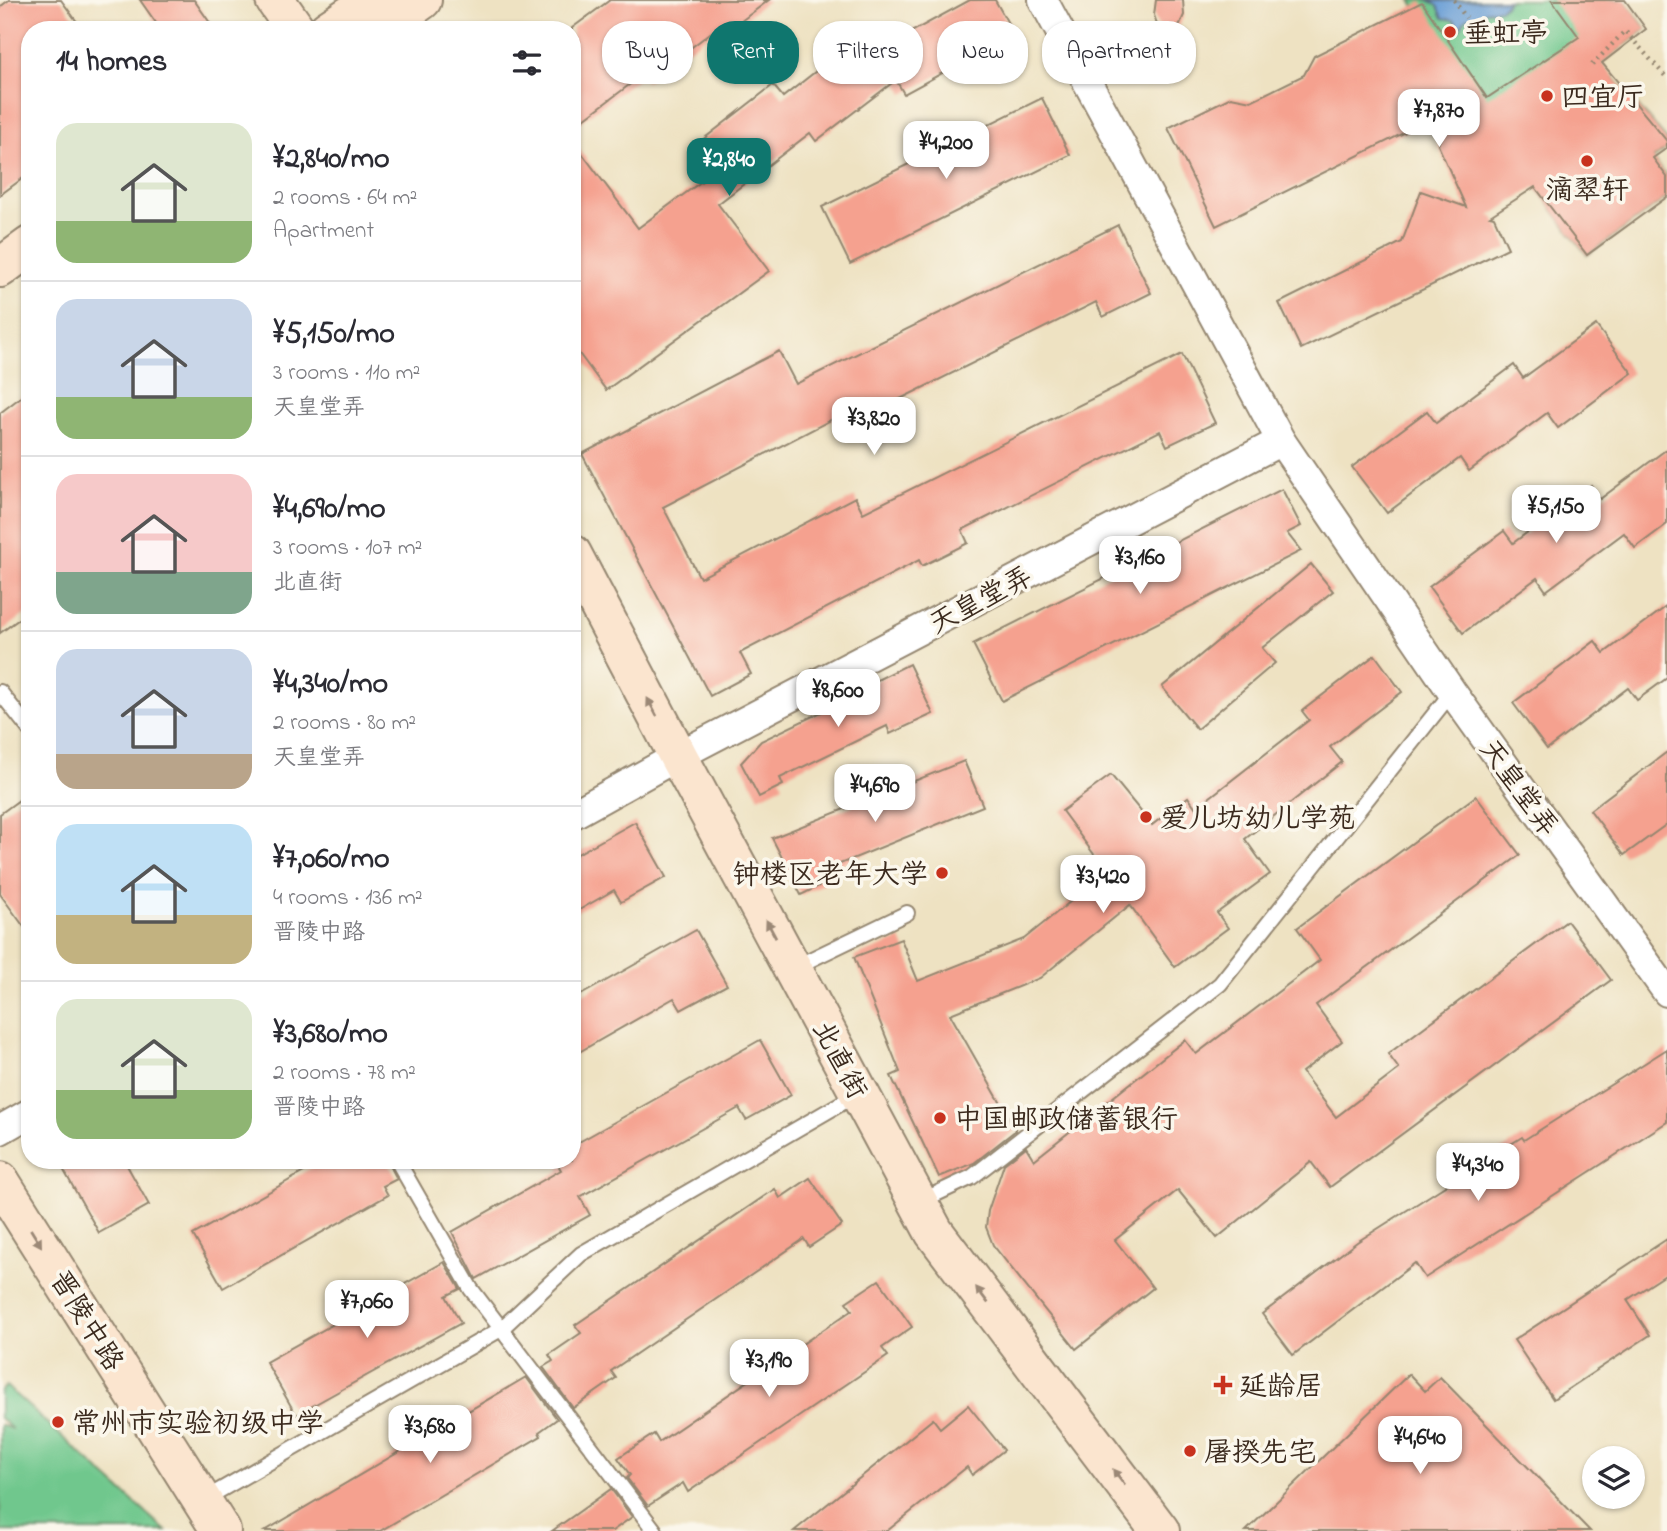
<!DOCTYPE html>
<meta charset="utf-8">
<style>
body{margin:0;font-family:"Indie Flower","LXGW WenKai TC",sans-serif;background:#f2f2f3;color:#2b2b33;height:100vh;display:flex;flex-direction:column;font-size:26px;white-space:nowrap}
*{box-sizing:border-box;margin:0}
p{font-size:23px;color:#7c7c81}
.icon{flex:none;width:38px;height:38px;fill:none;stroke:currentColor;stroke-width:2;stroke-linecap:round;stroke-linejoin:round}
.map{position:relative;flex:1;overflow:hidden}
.sheet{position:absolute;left:21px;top:21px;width:560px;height:1148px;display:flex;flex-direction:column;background:#fff;border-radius:28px;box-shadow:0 2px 5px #0004}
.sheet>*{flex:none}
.top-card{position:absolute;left:602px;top:21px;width:665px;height:63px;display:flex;gap:14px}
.controls{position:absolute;left:1582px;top:1446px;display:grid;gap:14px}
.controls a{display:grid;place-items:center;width:63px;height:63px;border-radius:50%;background:#fff;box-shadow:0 2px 5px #0004;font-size:35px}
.price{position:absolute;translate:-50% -60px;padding:0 16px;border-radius:14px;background:#fff;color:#222;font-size:23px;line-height:46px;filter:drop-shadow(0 2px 4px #0008)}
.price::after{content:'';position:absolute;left:50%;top:42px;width:21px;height:16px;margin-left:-10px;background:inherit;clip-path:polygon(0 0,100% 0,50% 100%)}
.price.active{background:#0f766e;color:#fff}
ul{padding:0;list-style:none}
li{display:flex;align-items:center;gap:21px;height:175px;padding:0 35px}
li+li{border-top:2px solid #e1e1e2}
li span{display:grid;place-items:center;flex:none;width:196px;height:140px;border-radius:21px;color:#555}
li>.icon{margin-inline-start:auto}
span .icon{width:84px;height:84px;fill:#fffc;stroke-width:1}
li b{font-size:30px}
h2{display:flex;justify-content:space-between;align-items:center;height:84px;padding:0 35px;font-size:30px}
.pill{padding:0 24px;border-radius:28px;background:#fff;box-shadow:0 2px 5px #0004;font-size:24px;line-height:63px}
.pill.active{background:#0f766e;color:#fff}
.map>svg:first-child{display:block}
.green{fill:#70c78d;stroke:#567856;stroke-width:2}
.water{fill:#689dd5;stroke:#52647a;stroke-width:2}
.building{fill:#f5a18f}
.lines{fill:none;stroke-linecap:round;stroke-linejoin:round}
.lane-casing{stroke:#948670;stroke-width:18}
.street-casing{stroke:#948670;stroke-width:32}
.secondary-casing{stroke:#948670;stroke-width:42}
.path{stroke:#948670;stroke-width:4.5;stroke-dasharray:2 5;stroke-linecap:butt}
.lane{stroke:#fff;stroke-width:14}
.street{stroke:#fff;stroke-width:28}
.secondary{stroke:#fbe5cf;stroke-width:38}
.oneway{fill:#9b8876}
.poi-dot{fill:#c8321e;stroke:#fbf7ec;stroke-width:2.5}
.labels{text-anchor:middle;stroke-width:7;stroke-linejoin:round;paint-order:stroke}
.poi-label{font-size:28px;fill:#3b2a1e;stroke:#fbf7ec;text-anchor:start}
.street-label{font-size:28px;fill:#3b2a1e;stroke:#fbf7ec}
</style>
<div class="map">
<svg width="1667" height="1531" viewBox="0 0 1667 1531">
<rect width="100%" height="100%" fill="#fbf7ec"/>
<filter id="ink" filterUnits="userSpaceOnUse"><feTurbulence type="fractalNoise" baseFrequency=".0143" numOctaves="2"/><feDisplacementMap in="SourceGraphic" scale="14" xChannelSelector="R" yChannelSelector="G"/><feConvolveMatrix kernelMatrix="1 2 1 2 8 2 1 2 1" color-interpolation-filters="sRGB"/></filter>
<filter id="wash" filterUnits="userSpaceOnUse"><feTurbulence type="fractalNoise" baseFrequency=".00686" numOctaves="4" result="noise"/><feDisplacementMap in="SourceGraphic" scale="28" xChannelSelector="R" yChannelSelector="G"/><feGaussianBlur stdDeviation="1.57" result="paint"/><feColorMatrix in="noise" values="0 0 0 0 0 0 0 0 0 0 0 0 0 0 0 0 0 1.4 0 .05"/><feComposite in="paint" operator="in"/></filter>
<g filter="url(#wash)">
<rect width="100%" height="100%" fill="#eee2c2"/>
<g class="green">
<path d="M1411 0H1624L1646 29 1601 63 1667 140V148L1653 159 1667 177V197L1587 255 1536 187Z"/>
<path d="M6 1386 166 1531H0V1425L12 1429 0 1418V1392Z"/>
</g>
<path class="water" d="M1508 0C1501 14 1497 7 1486 11 1483 13 1481 16 1478 18 1466 15 1465 19 1460 29L1454 20 1443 18 1438 6 1430 1Z"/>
<g id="blocks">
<g class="building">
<path d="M9 0H61L83 30H30V173L0 195V7Z"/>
<path d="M140 0H194L215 30H161Z"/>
<path d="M610 0H769L724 34 718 27 646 82 641 76 572 128V28Z"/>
<path d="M970 0H995L1014 34 904 94 896 80 816 141 810 133 718 204 769 271 606 390 572 344V140L638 228 721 167 701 141 773 85 783 97 857 39 869 55Z"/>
<path d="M1156 0H1183L1184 15 1180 24 1176 27 1166 29 1157 24 1154 15Z"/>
<path d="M1552 0H1625L1646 29 1602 63 1667 141V148L1653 158 1667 177V197L1587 255 1535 187 1490 216 1494 217 1508 248 1301 349 1279 303 1402 242 1421 191 1466 207 1438 145 1452 109 1216 226 1168 128 1231 97 1251 101 1304 75 1314 56 1422 2 1487 98 1579 37Z"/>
<path d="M1042 98 1070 155 850 264 822 207Z"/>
<path d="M1118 225 1151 293 1103 317 1096 302 898 400 904 414 858 436 846 412 663 507 700 578 855 497 863 513 1182 354 1215 423 1167 446 1160 431 962 530 968 543 922 566 919 560 740 653 751 674 710 696 582 454 779 351 796 384Z"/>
<path d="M1596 325 1632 373 1558 428 1547 413 1469 471 1460 458 1387 513 1352 467 1427 411 1436 423 1514 365 1523 378Z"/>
<path d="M30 390V611L0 633V413Z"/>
<path d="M1667 449V524L1635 548 1624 533 1546 591 1537 578 1463 633 1429 587 1504 531 1513 543 1591 485 1600 499Z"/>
<path d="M1282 489 1301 526 1287 533 1301 551 1002 701 973 644Z"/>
<path d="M1311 564 1333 591 1262 648 1275 663 1197 729 1162 687Z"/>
<path d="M1667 606V678L1637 700 1628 688 1547 749 1513 703 1595 641 1604 653Z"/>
<path d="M1375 655 1402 692 1330 747 1342 762 1245 839 1270 874 1217 913 1228 928 1175 967 1130 905 1040 978 950 1014 1016 1130 974 1163 939 1177 891 1076 900 1072 854 957 901 939 918 981 1024 939 1107 872 1062 811 1111 775 1152 825 1188 797 1196 808 1309 720 1302 711Z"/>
<path d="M909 664 933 714 890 734 887 726 780 778 783 785 759 797 741 763 761 741 865 691 863 687Z"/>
<path d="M1667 752V824L1624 855 1590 810Z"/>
<path d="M964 761 983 806 825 870 831 880 801 895 772 838Z"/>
<path d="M30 792V935L0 894V814Z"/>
<path d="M1476 796 1520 855 1316 1005 1342 1041 1302 1072 1336 1117 1399 1069 1388 1054 1567 921 1611 980 1330 1187 1311 1162 1217 1238 1178 1190 1115 1240 1153 1288 1076 1349 993 1245 986 1227 988 1211 1004 1164 1026 1147 1034 1160 1185 1040 1196 1054 1320 960 1297 928Z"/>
<path d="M635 822 666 877 621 902 614 890 572 914V857Z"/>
<path d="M696 930 727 985 681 1010 674 998 572 1056V1000Z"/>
<path d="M760 1040 791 1095 746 1120 739 1108 580 1197 590 1215 476 1279 452 1232 561 1170 555 1160H572V1146Z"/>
<path d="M1667 1049V1122L1425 1278 1415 1263 1293 1355 1262 1314 1357 1242 1522 1137 1524 1140Z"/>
<path d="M58 1160H124L149 1205 99 1233Z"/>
<path d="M325 1160H387L397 1179 383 1186 388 1195 223 1288 193 1235Z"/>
<path d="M810 1178 842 1225 809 1247 804 1239 611 1371 616 1378 573 1408 543 1367 553 1361 549 1355 581 1333 575 1325 775 1189 780 1198Z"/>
<path d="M1667 1239V1274L1627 1300 1650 1335 1553 1399 1514 1340Z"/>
<path d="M444 1262 460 1289 446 1296 461 1323 296 1415 266 1362Z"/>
<path d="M879 1280 912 1327 882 1348 888 1356 688 1492 683 1483 648 1506 627 1478 630 1475 618 1458 654 1434 659 1442 852 1310 846 1302Z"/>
<path d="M1409 1374 1425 1391 1440 1377 1590 1531H1246Z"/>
<path d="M526 1377 557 1419 539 1432 541 1436 380 1531H265Z"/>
<path d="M968 1405 1004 1450 972 1475 967 1467 887 1531H794L933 1419 940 1428Z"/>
<path d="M611 1489 632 1517 612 1531H552Z"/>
</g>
</g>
</g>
<g filter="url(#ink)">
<use href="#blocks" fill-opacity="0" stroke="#948670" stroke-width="2"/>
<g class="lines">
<g class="lane-casing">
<g id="lane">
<path d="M0 692 30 730"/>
<path d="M793 968 907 913"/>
<path d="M397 1160 471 1289 655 1531"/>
<path d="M921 1201 972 1177 1220 984 1452 692"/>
<path d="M203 1500 501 1329 581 1254 859 1093"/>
</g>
</g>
<g class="street-casing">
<g id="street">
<path d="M1043 0 1281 441 1452 692 1667 992"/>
<path d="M572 815 678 756 1281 441"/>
<path d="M0 1130 30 1113"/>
</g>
</g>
<g class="secondary-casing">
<g id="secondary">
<path d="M275 0 296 30"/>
<path d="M328 30 373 0"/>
<path d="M380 30 422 0"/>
<path d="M0 268 30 246"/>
<path d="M572 554 678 756 934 1232 1160 1531"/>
<path d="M0 1181 221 1531"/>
</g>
</g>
<g class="path">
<path d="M1454 0 1466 18"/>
<path d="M1592 65 1625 31 1667 78"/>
</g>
<use href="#lane" class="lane"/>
<use href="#street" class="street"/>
<use href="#secondary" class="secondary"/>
</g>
<defs><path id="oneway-solid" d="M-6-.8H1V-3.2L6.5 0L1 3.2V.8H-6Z" transform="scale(1.75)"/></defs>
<g class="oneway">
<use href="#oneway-solid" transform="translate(652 707) rotate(-118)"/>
<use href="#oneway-solid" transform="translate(771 929) rotate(-118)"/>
<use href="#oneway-solid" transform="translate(36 1238) rotate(58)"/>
<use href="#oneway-solid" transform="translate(982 1295) rotate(-127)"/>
<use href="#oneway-solid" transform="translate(1119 1477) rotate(-127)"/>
</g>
</g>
<g class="poi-dot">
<circle cx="1450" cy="32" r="7"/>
<circle cx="1547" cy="96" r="7"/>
<circle cx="1587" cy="161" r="7"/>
<circle cx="1146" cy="817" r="7"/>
<circle cx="942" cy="873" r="7"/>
<circle cx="940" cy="1118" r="7"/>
<path d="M1219.5 1374.5h7v7h7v7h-7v7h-7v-7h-7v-7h7z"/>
<circle cx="58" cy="1422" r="7"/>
<circle cx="1190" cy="1451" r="7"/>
</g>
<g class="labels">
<g class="poi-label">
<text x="1464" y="42">垂虹亭</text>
<text x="1561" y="106">四宜厅</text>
<text x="1587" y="199" text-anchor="middle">滴翠轩</text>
<text x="1160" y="827">爱儿坊幼儿学苑</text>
<text x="928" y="883" text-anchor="end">钟楼区老年大学</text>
<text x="954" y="1128">中国邮政储蓄银行</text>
<text x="1239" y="1395">延龄居</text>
<text x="72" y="1432">常州市实验初级中学</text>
<text x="1204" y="1461">屠揆先宅</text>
</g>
<g class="street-label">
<text transform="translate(980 599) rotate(-28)" y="10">天皇堂弄</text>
<text transform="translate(1520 787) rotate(54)" y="10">天皇堂弄</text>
<text transform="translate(841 1059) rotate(62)" y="10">北直街</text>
<text transform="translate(88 1320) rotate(58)" y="10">晋陵中路</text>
</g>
</g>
</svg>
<div class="controls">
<a><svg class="icon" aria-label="layers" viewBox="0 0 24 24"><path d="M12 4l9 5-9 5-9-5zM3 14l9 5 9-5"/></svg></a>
</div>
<b class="price" style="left:1439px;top:149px">¥7,870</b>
<b class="price" style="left:946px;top:181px">¥4,200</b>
<b class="price active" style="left:729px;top:198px">¥2,840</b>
<b class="price" style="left:874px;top:457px">¥3,820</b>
<b class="price" style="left:1556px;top:545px">¥5,150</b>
<b class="price" style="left:1140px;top:596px">¥3,160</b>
<b class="price" style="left:838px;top:729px">¥8,600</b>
<b class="price" style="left:875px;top:824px">¥4,690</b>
<b class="price" style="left:1103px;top:915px">¥3,420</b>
<b class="price" style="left:1478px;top:1203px">¥4,340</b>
<b class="price" style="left:367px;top:1340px">¥7,060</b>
<b class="price" style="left:769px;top:1399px">¥3,190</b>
<b class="price" style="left:430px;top:1465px">¥3,680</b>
<b class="price" style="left:1420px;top:1476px">¥4,640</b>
<div class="top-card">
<a class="pill">Buy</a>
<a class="pill active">Rent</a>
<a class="pill">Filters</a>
<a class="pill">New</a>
<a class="pill">Apartment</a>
</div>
<section class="sheet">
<h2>14 homes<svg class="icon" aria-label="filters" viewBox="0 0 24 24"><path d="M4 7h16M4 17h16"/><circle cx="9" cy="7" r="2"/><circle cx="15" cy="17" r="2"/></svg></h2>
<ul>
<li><span style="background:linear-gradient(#dfe7d0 70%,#8fb573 0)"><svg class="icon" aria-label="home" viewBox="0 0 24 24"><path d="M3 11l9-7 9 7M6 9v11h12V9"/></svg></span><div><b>¥2,840/mo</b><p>2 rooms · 64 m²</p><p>Apartment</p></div></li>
<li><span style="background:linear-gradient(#c9d6e8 70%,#8fb573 0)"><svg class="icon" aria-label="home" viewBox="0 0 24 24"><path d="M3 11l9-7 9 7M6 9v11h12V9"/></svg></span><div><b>¥5,150/mo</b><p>3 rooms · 110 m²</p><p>天皇堂弄</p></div></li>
<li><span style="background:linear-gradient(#f6c9c9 70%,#7fa58c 0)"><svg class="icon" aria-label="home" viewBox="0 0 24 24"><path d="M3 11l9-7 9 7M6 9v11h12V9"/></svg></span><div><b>¥4,690/mo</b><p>3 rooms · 107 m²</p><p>北直街</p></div></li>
<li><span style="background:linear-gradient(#c9d6e8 75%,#b9a48a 0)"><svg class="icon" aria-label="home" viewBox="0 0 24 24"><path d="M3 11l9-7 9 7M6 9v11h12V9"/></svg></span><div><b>¥4,340/mo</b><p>2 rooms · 80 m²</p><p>天皇堂弄</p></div></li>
<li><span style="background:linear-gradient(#bfe0f5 65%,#c2b280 0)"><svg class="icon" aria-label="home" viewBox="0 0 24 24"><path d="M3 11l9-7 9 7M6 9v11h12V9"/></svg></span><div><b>¥7,060/mo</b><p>4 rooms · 136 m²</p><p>晋陵中路</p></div></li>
<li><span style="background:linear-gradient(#dfe7d0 65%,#8fb573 0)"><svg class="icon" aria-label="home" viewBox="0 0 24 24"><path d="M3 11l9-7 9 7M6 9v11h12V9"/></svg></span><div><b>¥3,680/mo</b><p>2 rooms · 78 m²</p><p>晋陵中路</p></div></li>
</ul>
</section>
</div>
